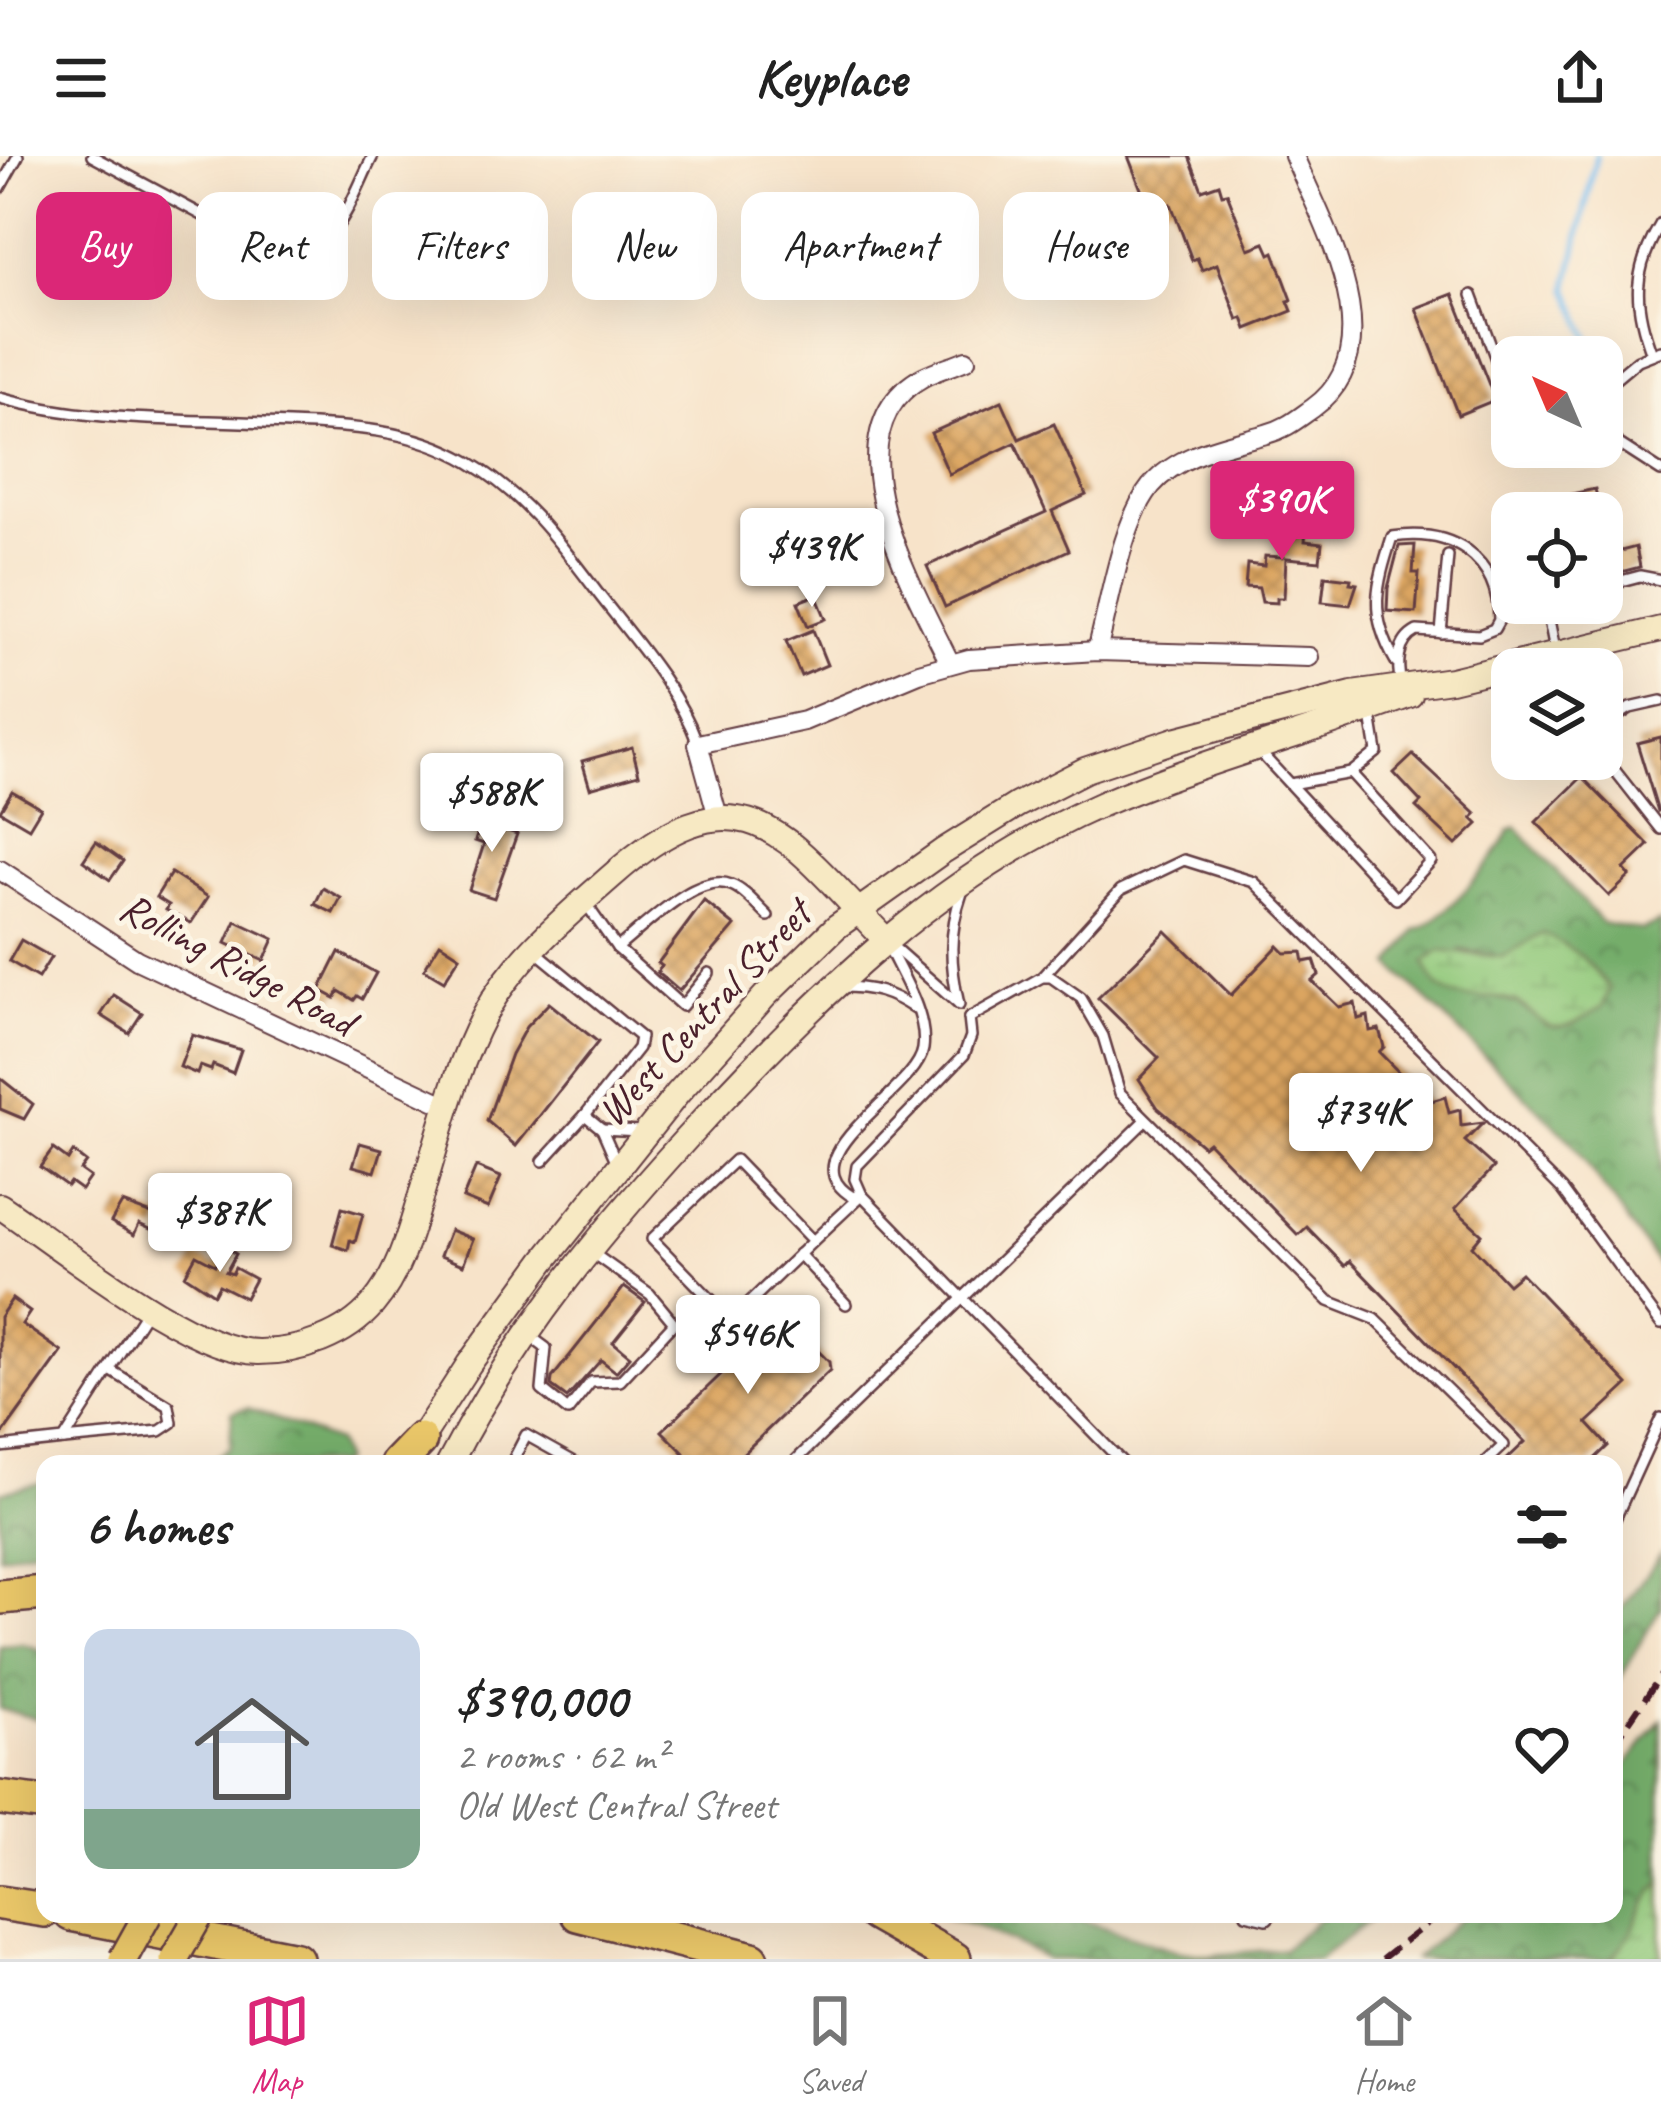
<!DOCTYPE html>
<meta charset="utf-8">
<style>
body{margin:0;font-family:Caveat,sans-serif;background:#f6f6f6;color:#222;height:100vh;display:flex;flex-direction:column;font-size:45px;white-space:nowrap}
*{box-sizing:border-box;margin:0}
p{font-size:39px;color:#767676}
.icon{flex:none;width:66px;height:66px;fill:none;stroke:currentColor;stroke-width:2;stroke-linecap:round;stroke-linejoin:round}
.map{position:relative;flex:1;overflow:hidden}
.side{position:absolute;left:36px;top:1299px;width:1587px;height:468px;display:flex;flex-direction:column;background:#fff;border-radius:24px;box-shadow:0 12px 48px #0002}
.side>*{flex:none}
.banner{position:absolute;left:36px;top:36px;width:1590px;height:108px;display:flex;gap:24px}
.needle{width:78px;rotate:316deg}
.fabs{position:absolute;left:1491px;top:180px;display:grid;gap:24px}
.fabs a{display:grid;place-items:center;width:132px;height:132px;border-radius:24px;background:#fff;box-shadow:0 12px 48px #0002;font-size:60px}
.price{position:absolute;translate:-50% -102px;padding:0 27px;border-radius:12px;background:#fff;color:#222;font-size:39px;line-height:78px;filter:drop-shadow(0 3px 6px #0008)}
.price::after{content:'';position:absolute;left:50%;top:72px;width:36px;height:27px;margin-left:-18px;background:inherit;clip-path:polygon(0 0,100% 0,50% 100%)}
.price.selected{background:#db2777;color:#fff}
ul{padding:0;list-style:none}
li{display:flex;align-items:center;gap:36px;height:300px;padding:0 48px}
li+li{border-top:3px solid #e0e0e0}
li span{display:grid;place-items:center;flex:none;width:336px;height:240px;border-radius:24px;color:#555}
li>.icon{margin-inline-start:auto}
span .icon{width:144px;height:144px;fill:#fffc;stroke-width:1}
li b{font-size:51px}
h2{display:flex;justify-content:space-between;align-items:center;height:144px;padding:0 48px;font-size:51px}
.chip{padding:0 42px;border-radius:24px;background:#fff;box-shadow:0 12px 48px #0002;font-size:42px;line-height:108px}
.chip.selected{background:#db2777;color:#fff}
header{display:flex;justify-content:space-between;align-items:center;height:156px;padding:0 48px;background:#fff;font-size:54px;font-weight:700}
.dock{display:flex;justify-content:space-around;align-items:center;height:168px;border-top:3px solid #e0e0e0;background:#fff;font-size:33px;color:#767676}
.dock a{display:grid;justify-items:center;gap:6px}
.dock .selected{color:#db2777}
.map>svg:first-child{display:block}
.forest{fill:url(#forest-crowns);stroke:#60664b;stroke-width:3;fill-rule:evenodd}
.wetland{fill:url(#wetland-marsh);stroke:#6e7453;stroke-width:3}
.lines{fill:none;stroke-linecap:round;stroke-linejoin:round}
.stream{stroke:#7abdf0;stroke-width:6}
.building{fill:url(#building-cross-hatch)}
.lane-casing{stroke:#643c43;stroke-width:14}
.street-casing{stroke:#643c43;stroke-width:22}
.secondary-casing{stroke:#643c43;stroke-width:28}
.highway-casing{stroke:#643c43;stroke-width:38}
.lane{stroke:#fff;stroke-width:9}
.street{stroke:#fff;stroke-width:18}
.secondary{stroke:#f7e9c3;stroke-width:24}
.highway{stroke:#eac769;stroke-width:33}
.rail{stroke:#4a1f2b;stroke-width:6;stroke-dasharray:18 9;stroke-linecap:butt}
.primary-bridge-casing{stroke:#643c43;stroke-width:32;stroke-linecap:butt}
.primary-bridge{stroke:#eac769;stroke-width:27}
.labels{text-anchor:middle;stroke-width:10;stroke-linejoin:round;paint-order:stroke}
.street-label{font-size:42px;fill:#4a1f2b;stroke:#fcf5e5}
</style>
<header><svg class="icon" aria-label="menu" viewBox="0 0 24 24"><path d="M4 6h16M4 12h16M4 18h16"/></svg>Keyplace<svg class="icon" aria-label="share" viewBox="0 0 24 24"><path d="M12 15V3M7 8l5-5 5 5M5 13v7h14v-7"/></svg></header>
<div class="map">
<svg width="1661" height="1803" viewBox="0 0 1661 1803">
<defs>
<pattern id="forest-crowns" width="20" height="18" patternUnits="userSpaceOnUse" patternTransform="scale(3)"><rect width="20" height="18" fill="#75ad6b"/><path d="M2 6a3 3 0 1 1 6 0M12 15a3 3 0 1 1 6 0" fill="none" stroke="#628c58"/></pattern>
<pattern id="wetland-marsh" width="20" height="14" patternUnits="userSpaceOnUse" patternTransform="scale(3)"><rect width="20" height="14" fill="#92c97b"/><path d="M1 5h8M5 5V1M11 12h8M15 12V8" fill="none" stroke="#7fac6a"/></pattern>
<pattern id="building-cross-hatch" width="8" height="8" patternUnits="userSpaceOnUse" patternTransform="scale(3)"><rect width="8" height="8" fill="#dba560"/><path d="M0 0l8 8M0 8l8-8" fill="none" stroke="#b4864f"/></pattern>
</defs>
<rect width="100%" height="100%" fill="#fcf5e5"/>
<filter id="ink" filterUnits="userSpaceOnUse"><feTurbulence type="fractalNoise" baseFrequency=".00833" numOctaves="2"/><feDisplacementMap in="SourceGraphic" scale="24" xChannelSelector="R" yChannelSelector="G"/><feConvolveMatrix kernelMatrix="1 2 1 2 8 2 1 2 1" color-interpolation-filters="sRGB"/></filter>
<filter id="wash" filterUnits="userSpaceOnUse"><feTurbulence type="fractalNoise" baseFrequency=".004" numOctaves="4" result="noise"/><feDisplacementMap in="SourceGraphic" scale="48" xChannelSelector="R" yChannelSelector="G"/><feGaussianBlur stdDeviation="2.7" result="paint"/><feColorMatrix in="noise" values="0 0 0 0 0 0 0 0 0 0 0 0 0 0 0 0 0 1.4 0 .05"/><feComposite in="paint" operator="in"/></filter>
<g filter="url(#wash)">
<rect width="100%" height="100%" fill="#f7e3c9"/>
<g class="forest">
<path d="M1517 671 1602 767 1641 774 1661 766V1113L1569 983 1391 809 1416 774C1438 770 1503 696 1509 674ZM1461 794 1503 801 1549 870 1518 848 1494 841Z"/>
<path d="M248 1252 336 1286 343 1304 340 1308H207L230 1291 232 1256Z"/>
<path d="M45 1326V1389L0 1400V1336Z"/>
<path d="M1661 1398V1451L1614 1533V1463Z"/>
<path d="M23 1488 45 1495V1565L0 1553V1490Z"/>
<path d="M1661 1564V1803H1414L1467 1758H1614V1625Z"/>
<path d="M937 1758H1063L1175 1794 1211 1799 1283 1793 1325 1758H1379L1318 1803H1048L976 1769Z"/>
</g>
<g class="wetland">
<path d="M1543 777 1580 799 1610 832 1602 851C1588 859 1567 875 1550 870 1538 866 1530 853 1519 848 1481 830 1442 861 1425 806L1439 795 1503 801Z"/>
<path d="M1661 1727V1803H1610C1634 1782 1638 1749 1661 1727Z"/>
</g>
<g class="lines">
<path class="stream" d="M1589 182 1568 132 1596 0"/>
</g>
<g id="blocks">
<g class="building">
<path d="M1128 0H1189L1202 34 1219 28 1222 38 1227 37 1249 93 1265 87 1270 98 1274 96 1292 144 1288 145 1292 155 1247 173 1243 162 1238 164 1217 108 1202 114 1197 102 1192 104 1171 48 1155 55 1151 44 1146 46Z"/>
<path d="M1453 138 1495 244 1458 259 1416 152Z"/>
<path d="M1002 245 1019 283 1054 268 1086 339 1052 355 1069 394 945 451 927 410 1046 356 1015 287 949 318 931 277Z"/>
<path d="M1595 333 1601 357H1545L1563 340Z"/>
<path d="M1291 363 1307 364 1305 385 1322 387 1320 405 1286 402 1284 442H1277V447L1262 446 1259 432 1245 431 1247 408 1264 410 1265 400 1282 401 1285 369 1291 370Z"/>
<path d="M1415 389 1413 417H1419L1416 457 1387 455 1388 432 1399 390Z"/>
<path d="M1636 391 1640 411 1602 421V400Z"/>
<path d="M1325 420 1351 423 1350 427 1357 428 1350 449 1322 446Z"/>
<path d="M816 439 826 463 808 470 798 446Z"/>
<path d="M813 474 827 509 801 520 786 485Z"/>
<path d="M1661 581V654L1658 655 1637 587Z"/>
<path d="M632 591 639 618 590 632 582 605Z"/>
<path d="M1413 599 1476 658 1472 662 1478 668 1456 689 1416 651 1421 646 1394 617Z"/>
<path d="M1582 621 1649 689 1624 713 1630 720 1609 740 1536 666Z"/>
<path d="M12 635 41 652 29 672 0 655Z"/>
<path d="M484 658 511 667 508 675 517 678 494 742 469 734 484 688 475 685Z"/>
<path d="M96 686 123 705 110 724 83 705Z"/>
<path d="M171 717 208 741 191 767 166 754 169 749 156 741Z"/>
<path d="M323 732 341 742 333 757 315 748Z"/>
<path d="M704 745 735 770 679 835 657 816 662 810 658 807Z"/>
<path d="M236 765 274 783 264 805 226 787Z"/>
<path d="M1166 775 1231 839 1278 790 1285 797 1302 796 1304 806 1314 804 1319 819 1312 825 1339 851 1355 847 1358 863 1368 860 1370 875 1379 873 1384 891 1379 896 1428 946 1445 941 1449 957 1460 954 1461 970 1483 967 1465 985 1494 1011 1455 1053 1482 1078 1472 1090 1508 1128 1521 1117 1628 1229 1587 1267 1608 1290 1589 1308H1502L1525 1286 1350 1105 1345 1110 1307 1071 1298 1079 1208 986 1203 990 1158 952 1139 923 1159 902 1098 842Z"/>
<path d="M21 784 51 801 38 822 9 805Z"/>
<path d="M440 787 460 800 444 825 424 813Z"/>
<path d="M339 796 376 817 362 843 357 840 354 844 339 835 335 842 320 834Z"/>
<path d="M114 839 142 857 129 877 101 859Z"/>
<path d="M549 847 598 886 516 990 487 965 511 898 526 871Z"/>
<path d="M192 879 241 894 233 917 213 909 211 914 200 910 197 918 180 911Z"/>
<path d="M0 922 33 948 24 963 0 953Z"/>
<path d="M360 987 382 993 375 1016 353 1010Z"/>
<path d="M53 993 68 1004 73 996 86 1006 80 1014 90 1021 81 1034 70 1026 67 1030 40 1011Z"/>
<path d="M476 1011 501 1021 488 1052 463 1042Z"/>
<path d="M122 1047 163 1062 157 1076 139 1068 134 1079 111 1066Z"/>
<path d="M342 1052 363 1058 355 1086 350 1084 348 1094 332 1089Z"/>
<path d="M450 1074 473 1083 463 1109 440 1100Z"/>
<path d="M226 1092 236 1098 226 1116 232 1118 235 1112 255 1123 245 1142 219 1129 214 1138 185 1119 196 1099 215 1109Z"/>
<path d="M624 1131 645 1146 613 1186 630 1200 616 1216 601 1204 567 1242 551 1230 552 1222Z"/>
<path d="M12 1143 30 1156 22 1168 62 1196 0 1282V1161Z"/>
<path d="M783 1159 829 1206 830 1214 732 1308H671L684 1297 662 1275Z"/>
</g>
</g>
</g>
<g filter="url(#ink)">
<use href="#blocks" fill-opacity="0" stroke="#643c43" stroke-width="3"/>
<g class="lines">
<g class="lane-casing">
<g id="lane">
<path d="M92 0 275 98C332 114 352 40 373 0"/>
<path d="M0 32 18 0"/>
<path d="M1472 139 1512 246"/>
<path d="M1652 198C1633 148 1632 115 1661 67"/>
<path d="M1602 234 1638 204 1661 195"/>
<path d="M0 242C85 266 176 263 264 267 335 270 406 269 469 306 524 338 560 387 597 436 634 484 677 531 698 588"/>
<path d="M1602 277 1661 315"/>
<path d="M1602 430 1640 420 1661 424"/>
<path d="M1552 447 1548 459 1555 494"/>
<path d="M1441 477 1448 400"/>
<path d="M1396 506C1368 458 1376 432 1392 381 1451 372 1498 400 1499 464L1494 473 1479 479 1417 475C1396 486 1397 509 1401 530"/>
<path d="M1602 570 1630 552 1661 545"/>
<path d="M1257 593 1396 743 1431 705 1351 617 1377 596 1371 559"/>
<path d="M1602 598 1661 673"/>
<path d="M1290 628 1351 617"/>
<path d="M584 745 617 792C643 772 697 715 731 729 745 734 757 750 768 760"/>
<path d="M890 788 958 848"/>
<path d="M617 792 682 850 709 817"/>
<path d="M533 793 640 881 638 892 585 959 602 973"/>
<path d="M1042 821 1121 734 1184 704 1254 726 1562 1033 1661 1168"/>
<path d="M841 831C871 831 890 836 915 853"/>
<path d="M959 849C950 808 948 777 962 737"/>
<path d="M969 862 1042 821H1051L1081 842 1103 880 1120 937 1329 1145 1375 1163 1504 1289 1484 1308"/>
<path d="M969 862 971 880 964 899 857 1010 855 1023 862 1039 1124 1308"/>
<path d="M543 1005 585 959"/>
<path d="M616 1005 602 973 640 975"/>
<path d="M862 1039 853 1041C784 1000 917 936 923 893 928 858 900 817 886 786"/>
<path d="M813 1085 731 1164 652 1083 735 1004 813 1085 862 1039"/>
<path d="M799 1098 846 1148"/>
<path d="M531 1181 546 1192 542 1234 568 1255 591 1226 620 1225 674 1167 650 1138 591 1096"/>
<path d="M64 1284 160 1275 172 1267 169 1250 110 1214"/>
<path d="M0 1291 64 1284 146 1156"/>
<path d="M511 1308 526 1279 578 1308"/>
<path d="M792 1308 1145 965"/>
<path d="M1614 1365 1661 1262"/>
<path d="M1246 1758 1267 1763 1272 1758"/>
</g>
</g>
<g class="street-casing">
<g id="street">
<path d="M1097 495C1110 448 1121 367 1151 330 1179 297 1227 289 1266 278 1286 273 1297 263 1313 252 1396 193 1323 69 1294 0"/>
<path d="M950 507C916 436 821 277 923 221 936 214 952 210 966 204"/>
<path d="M718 661 698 588 804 565 919 517 969 503 1097 495 1309 501"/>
<path d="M0 714 137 804 449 951"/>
</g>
</g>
<g class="secondary-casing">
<g id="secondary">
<path d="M0 1050C60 1090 191 1197 259 1196 300 1196 346 1180 373 1148 397 1120 408 1083 418 1049 438 986 453 918 484 859 514 803 565 761 613 719 745 602 790 686 886 784"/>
<path d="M413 1295 469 1208 544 1105 678 937 765 840 836 771 943 695 1017 649 1085 614 1178 583 1352 538 1451 524 1661 473"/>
<path d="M449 1308C518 1174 605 1070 707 960 823 835 943 718 1102 648 1202 605 1308 578 1410 539"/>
</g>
</g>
<g class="highway-casing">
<g id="highway">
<path d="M397 1308 420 1284"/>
<path d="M0 1441 45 1437"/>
<path d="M0 1642 45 1648"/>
<path d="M0 1747 45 1754"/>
<path d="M71 1758 296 1803"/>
<path d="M578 1758 752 1803"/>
<path d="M875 1758 954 1803"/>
</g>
</g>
<use href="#lane" class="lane"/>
<use href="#street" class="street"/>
<use href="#secondary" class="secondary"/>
<use href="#highway" class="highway"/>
<g class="rail">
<path d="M1614 1588 1661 1519"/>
<path d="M1382 1803 1440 1758"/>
</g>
<g class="primary-bridge-casing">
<g id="primary-bridge">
<path d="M123 1803 148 1758"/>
<path d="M174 1803 200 1758"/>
</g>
</g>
<use href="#primary-bridge" class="primary-bridge"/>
</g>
</g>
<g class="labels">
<g class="street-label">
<text transform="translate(238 807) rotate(28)" y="15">Rolling Ridge Road</text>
<text transform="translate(703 856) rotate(-47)" y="15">West Central Street</text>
</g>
</g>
</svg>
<div class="fabs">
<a><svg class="needle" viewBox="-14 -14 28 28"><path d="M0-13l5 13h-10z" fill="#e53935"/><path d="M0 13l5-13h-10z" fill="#767676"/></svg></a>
<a><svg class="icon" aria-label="locate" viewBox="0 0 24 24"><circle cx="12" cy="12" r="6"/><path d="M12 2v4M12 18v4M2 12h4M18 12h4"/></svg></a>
<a><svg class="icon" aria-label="layers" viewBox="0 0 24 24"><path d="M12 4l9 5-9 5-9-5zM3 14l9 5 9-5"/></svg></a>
</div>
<b class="price selected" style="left:1282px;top:407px">$390K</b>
<b class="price" style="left:812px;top:454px">$439K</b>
<b class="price" style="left:492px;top:699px">$588K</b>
<b class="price" style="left:1361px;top:1019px">$734K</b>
<b class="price" style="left:220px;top:1119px">$387K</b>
<b class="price" style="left:748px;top:1241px">$546K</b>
<div class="banner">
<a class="chip selected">Buy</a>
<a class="chip">Rent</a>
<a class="chip">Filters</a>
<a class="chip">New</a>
<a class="chip">Apartment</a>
<a class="chip">House</a>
</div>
<section class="side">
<h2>6 homes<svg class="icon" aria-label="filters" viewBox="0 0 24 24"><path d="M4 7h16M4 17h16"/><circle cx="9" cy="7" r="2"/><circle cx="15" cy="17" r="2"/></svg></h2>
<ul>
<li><span style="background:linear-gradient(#c9d6e8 75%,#7fa58c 0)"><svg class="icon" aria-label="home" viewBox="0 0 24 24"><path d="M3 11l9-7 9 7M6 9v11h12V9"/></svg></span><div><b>$390,000</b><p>2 rooms · 62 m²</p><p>Old West Central Street</p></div><svg class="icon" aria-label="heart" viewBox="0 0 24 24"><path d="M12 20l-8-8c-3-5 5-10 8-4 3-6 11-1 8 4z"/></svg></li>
</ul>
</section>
</div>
<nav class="dock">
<a class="selected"><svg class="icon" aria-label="map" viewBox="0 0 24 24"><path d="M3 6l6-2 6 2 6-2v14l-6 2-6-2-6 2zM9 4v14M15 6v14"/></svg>Map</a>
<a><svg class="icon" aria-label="saved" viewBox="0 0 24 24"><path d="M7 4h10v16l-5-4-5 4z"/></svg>Saved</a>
<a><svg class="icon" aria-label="home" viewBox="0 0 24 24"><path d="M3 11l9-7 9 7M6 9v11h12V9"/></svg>Home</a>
</nav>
